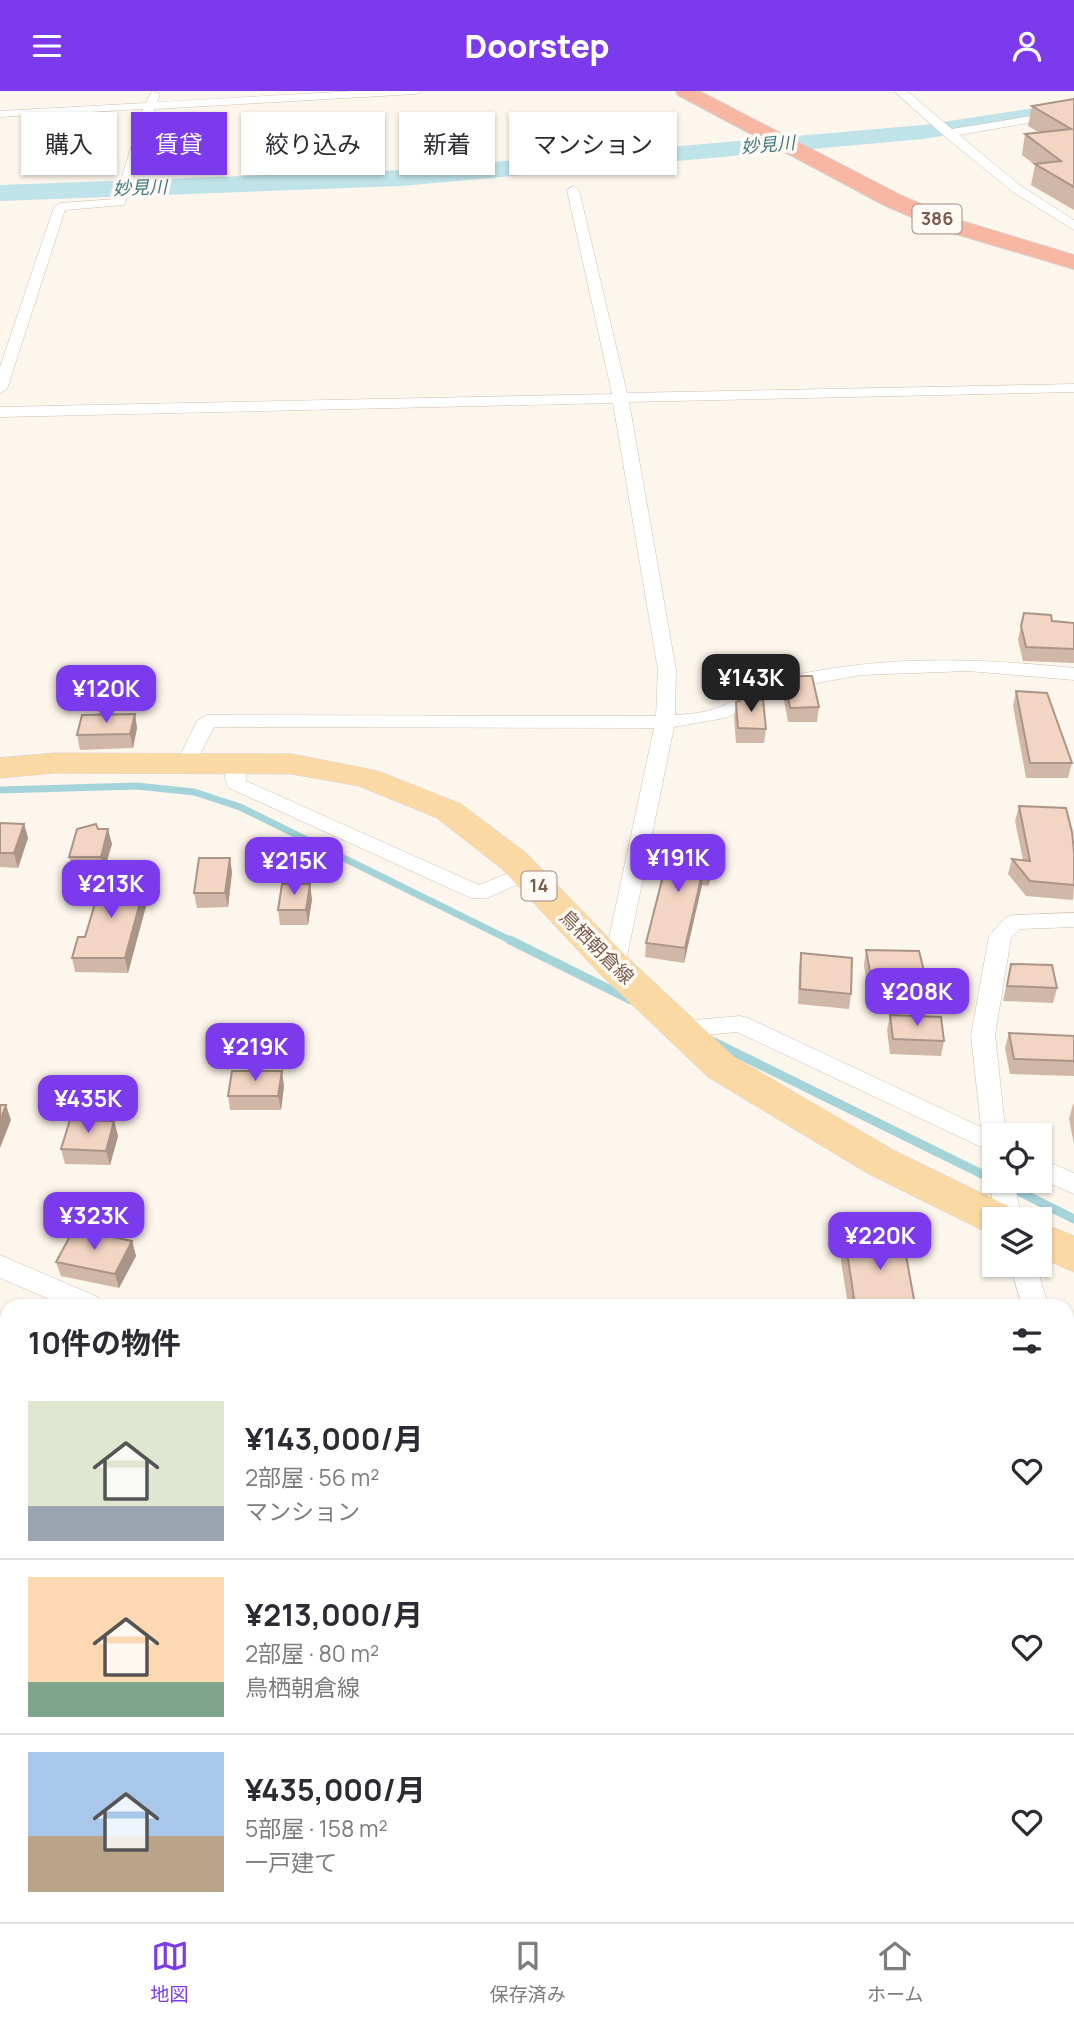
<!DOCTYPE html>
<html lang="ja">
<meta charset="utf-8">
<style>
body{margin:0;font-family:Manrope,"Noto Sans JP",sans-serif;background:#f2f2f3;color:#2b2b33;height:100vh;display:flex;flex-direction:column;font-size:26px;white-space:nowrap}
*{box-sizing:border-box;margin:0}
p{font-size:23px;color:#7c7c81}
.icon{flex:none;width:38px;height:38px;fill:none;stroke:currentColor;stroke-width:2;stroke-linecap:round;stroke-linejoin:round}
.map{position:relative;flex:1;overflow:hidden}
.sheet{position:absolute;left:0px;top:1208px;width:1074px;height:625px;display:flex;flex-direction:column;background:#fff;border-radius:21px 21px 0 0;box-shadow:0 2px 5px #0004}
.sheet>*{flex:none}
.top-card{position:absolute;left:21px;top:21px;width:700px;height:63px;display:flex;gap:14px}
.fabs{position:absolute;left:982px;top:1032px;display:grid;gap:14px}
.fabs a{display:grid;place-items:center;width:70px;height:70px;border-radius:0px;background:#fff;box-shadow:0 2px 5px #0004;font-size:35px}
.price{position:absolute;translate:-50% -60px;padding:0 16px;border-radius:14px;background:#7c3aed;color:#fff;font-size:23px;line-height:46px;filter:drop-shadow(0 2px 4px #0008)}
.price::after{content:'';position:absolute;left:50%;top:42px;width:21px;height:16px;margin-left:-10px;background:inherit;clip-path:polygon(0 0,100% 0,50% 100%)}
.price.active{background:#222;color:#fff}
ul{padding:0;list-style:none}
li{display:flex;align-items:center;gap:21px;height:175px;padding:0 28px}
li+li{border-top:2px solid #e1e1e2}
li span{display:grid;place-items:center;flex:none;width:196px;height:140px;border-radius:0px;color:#555}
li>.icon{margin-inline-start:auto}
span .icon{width:84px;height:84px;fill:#fffc;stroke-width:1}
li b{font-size:30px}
h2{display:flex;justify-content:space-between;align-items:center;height:84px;padding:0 28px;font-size:30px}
.chip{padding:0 24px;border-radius:0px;background:#fff;box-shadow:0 2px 5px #0004;font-size:24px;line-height:63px}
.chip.active{background:#7c3aed;color:#fff}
header{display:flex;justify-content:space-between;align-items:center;height:91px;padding:0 28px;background:#7c3aed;color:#fff;font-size:32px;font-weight:800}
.dock{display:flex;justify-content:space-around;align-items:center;height:98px;border-top:2px solid #e1e1e2;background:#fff;font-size:19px;color:#7c7c81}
.dock a{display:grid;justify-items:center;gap:4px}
.dock .active{color:#7c3aed}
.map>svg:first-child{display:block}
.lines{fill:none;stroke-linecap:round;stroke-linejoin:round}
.stream-far1{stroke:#a5d3da;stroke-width:7}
.stream{stroke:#a5d3da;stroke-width:9}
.river{fill:#bfe3e8;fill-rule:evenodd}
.street-casing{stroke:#d1beb0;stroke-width:1}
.primary-casing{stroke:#dad1cd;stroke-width:1}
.highway-casing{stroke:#dad1cd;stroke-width:2}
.street{fill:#fff;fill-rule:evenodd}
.primary{fill:#fbd9a5;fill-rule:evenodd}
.highway{fill:#f7b7a3;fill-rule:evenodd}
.wall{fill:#d1b7a8}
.shaded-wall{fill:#aa9588}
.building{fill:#f3d5c3;stroke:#aa9588;stroke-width:2}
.labels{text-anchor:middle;stroke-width:7;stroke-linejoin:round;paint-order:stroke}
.far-water-label{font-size:18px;font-style:italic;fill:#437c86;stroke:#fffaf3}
.shield{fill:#fffaf3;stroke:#a28b7f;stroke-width:2}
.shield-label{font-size:18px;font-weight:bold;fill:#7a5c4d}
.street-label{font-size:19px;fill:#7a5c4d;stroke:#fffaf3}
</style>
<header><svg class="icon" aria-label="menu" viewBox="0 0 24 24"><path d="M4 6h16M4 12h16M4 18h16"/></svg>Doorstep<svg class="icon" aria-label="person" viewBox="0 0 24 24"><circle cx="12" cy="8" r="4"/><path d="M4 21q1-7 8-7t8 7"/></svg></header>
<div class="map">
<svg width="1074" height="1831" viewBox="0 0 1074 1831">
<rect width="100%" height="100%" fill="#fdf6ec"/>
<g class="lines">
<path class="stream-far1" d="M0 699 137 695 194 701 240 716 514 851"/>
<g class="stream">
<path d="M510 849 631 909"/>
<path d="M714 951 994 1089"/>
<path d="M1008 1095 1074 1128"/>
</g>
<path class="river" d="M1074 11V25L923 48 401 95 0 110V94L401 79 923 34Z"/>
<g class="street-casing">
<g id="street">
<path d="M355 0H422L416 3 155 18 124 114 65 119 7 298 0 302V276L54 116 60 112 115 108 143 18 0 26V20L146 12 152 0 160 3 157 11Z"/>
<path d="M894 0H907L952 38 1074 18V24L959 44 1021 95 1074 129V139L1013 101 943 44Z"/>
<path d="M573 95 579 99 627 302 1074 293V301L629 311 676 579 675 624C685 623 696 623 707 620 736 613 761 592 791 585 885 564 979 567 1074 577V589L968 580 861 584 795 596 725 627 674 636 625 875 622 880 614 883 606 880 603 875 654 637 214 636 194 675H180L177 671 197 630 207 624 656 625 658 579 613 312 0 326V316L612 303 567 99Z"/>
<path d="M235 666 242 668 245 672 246 690 479 794 526 775 533 777 537 782 533 787 487 807H471L229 697C224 690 223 675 228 668Z"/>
<path d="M1074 822V836L1020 838 1011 847 995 944 1006 1045H994V1062L737 941 683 946 675 944 671 938 675 932 683 930 740 925 748 927 981 1036 971 944 989 845 1006 826 1014 824Z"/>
<path d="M1040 1067 1074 1082V1103L1040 1088Z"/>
<path d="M992 1083 994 1090H1014L1022 1129H996L989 1090Z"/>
<path d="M0 1164 98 1206 102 1214H63L0 1187Z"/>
<path d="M1010 1174H1036L1048 1214H1022Z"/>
<path d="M1068 1499 1074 1501V1529L1068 1527Z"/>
<path d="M212 1825H246L244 1831H210Z"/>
</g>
</g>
<g class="primary-casing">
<g id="primary">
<path d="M55 662 292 663 378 680 461 713 526 762 627 866 734 966 895 1060 1014 1118 1019 1129H994V1144L984 1140 867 1082 708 986 601 884 502 778 437 727 359 695 292 683 55 682 0 687V667Z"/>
<path d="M1040 1131 1074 1145V1181L1040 1166Z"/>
</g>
</g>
<g class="highway-casing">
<path id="highway" d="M676 0H699L900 104 955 128 1074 164V178L939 138 884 114 678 4Z"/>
</g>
<use href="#street" class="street"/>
<use href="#primary" class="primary"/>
<use href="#highway" class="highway"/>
</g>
<g class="wall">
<path d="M1074 8V119L1031 94 1035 74 1022 64 1025 43 1040 42 1028 35 1032 15Z"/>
<path d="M1024 522 1052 530 1074 532V572L1023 570 1018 549Z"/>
<path d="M785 590 819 616 817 631H788L783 604Z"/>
<path d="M1016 600 1072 672 1068 687H1026L1013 615Z"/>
<path d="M736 611 766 638 764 652H736L734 626Z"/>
<path d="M135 623 137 637 133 657 80 659 77 644Z"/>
<path d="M1019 715 1074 794 1073 809 1026 805 1008 783 1012 768 1023 769 1015 730Z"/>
<path d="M0 732 24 733 28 747 18 777 0 776Z"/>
<path d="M98 738 112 753 104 780H73L69 766Z"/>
<path d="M715 759 714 774 708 795 702 794 684 872 645 866 646 852 662 788 658 787 659 772Z"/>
<path d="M232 781 228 816 197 817 194 802Z"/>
<path d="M146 789 149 804 128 882 75 881 72 867 85 846Z"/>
<path d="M312 808 308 834H280L278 819Z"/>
<path d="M866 859 924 880 921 895H867L864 874Z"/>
<path d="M801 862 851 903 849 918 798 913 799 877Z"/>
<path d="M1011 873 1057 897 1053 912 1003 910Z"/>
<path d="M890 924 944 950 941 965 890 963 887 939Z"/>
<path d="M1009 942 1074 945V985L1010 983 1005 957Z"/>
<path d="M284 995 281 1019H230L228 1005Z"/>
<path d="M1073 1013H1074V1053L1069 1028Z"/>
<path d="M114 1030 118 1045 110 1074 65 1073 61 1058Z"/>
<path d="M845 1148 915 1214H848L841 1170Z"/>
<path d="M132 1150 136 1165 119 1197 61 1185 56 1171Z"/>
</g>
<g class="shaded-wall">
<path d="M135 623 137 637 133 657 130 643Z"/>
<path d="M24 733 28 747 18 777 14 762Z"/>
<path d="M108 738 112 753 104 780 101 766Z"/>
<path d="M715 759 714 774 708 795 709 780Z"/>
<path d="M230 767 232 781 228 816 225 802Z"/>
<path d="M703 779 702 794 684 872 685 857Z"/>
<path d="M146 789 149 804 128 882 125 867Z"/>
<path d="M310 793 312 808 308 834 306 819Z"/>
<path d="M282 980 284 995 281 1019 278 1005Z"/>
<path d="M6 1014 11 1029 0 1057V1030Z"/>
<path d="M114 1030 118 1045 110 1074 106 1060Z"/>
<path d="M132 1150 136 1165 119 1197 115 1183Z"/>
</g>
<g class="building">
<path d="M1074 8V96L1035 73 1061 70 1025 43 1071 38 1032 15Z"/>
<path d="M1024 522 1051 524 1052 530 1074 532V558L1026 556 1021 535Z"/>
<path d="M796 585H812L819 616 790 617 785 590Z"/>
<path d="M1016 600 1047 602 1072 672H1030Z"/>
<path d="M743 608 763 609 766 638 738 637 736 611Z"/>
<path d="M135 623 130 643 77 644 82 624Z"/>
<path d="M1019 715 1066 717 1072 741 1074 761V794L1030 790 1012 768 1030 770Z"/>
<path d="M0 732 24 733 14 762H0Z"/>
<path d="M96 733 98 738H108L101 766H69L77 738Z"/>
<path d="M665 752 715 759 709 780 703 779 685 857 646 852 666 773 659 772Z"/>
<path d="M199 767H230L225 802H194Z"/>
<path d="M102 789H146L125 867H72L78 846H85Z"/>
<path d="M282 793H310L306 819H278Z"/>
<path d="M866 859 919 860 924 880H870Z"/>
<path d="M801 862 852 867 851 903 800 898Z"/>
<path d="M1011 873 1052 874 1057 897 1007 895Z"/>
<path d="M890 924 941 926 944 950 893 948Z"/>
<path d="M1009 942 1074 945V970L1014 968Z"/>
<path d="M232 980H282L278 1005H228Z"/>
<path d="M0 1014H6L0 1030Z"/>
<path d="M70 1029 114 1030 106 1060 61 1058Z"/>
<path d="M74 1138 132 1150 115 1183 56 1171Z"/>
<path d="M845 1148H903L915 1214H855Z"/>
</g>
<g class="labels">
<g class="far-water-label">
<text transform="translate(768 54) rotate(-5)" y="6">妙見川</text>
<text transform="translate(140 97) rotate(-2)" y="6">妙見川</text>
</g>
<g class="shield">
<rect x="912.5" y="113.5" width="49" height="29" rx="5"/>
<rect x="521.5" y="780.5" width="35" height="29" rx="5"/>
</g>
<g class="shield-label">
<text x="937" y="134">386</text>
<text x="539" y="801">14</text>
</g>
<g class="street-label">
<text transform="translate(597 856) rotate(45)" y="7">鳥栖朝倉線</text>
</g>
</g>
</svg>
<div class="fabs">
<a><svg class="icon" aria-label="locate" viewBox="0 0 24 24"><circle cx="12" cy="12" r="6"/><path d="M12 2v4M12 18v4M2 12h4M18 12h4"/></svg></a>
<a><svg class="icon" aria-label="layers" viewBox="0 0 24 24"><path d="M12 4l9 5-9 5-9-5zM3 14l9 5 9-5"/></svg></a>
</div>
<b class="price active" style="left:751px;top:623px">¥143K</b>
<b class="price" style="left:106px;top:634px">¥120K</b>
<b class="price" style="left:678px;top:803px">¥191K</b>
<b class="price" style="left:294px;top:806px">¥215K</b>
<b class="price" style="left:111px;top:829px">¥213K</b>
<b class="price" style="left:917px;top:937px">¥208K</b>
<b class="price" style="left:255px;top:992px">¥219K</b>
<b class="price" style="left:88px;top:1044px">¥435K</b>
<b class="price" style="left:94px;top:1161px">¥323K</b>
<b class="price" style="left:880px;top:1181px">¥220K</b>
<div class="top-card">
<a class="chip">購入</a>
<a class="chip active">賃貸</a>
<a class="chip">絞り込み</a>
<a class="chip">新着</a>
<a class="chip">マンション</a>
</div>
<section class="sheet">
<h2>10件の物件<svg class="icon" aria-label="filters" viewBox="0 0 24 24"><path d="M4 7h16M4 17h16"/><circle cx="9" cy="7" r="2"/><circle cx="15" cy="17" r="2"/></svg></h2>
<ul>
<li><span style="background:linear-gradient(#dfe7d0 75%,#9aa5b1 0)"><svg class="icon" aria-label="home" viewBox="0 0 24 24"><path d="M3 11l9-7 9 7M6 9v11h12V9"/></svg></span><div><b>¥143,000/月</b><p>2部屋 · 56 m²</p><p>マンション</p></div><svg class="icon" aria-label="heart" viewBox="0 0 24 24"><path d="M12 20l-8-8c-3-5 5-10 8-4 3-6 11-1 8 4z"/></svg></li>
<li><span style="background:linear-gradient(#ffd9b3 75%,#7fa58c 0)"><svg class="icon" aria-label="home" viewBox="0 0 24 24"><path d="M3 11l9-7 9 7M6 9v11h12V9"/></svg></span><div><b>¥213,000/月</b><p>2部屋 · 80 m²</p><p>鳥栖朝倉線</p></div><svg class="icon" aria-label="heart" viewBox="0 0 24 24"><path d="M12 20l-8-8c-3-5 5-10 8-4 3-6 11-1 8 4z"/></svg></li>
<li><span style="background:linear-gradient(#a9c7e8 60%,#b9a48a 0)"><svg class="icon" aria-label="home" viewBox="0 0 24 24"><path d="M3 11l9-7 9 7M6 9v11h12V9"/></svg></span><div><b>¥435,000/月</b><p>5部屋 · 158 m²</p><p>一戸建て</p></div><svg class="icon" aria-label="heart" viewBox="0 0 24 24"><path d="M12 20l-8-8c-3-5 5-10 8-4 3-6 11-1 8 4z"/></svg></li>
</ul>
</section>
</div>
<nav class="dock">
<a class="active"><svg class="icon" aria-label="map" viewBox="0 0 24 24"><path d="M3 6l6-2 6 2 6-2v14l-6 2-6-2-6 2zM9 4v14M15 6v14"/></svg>地図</a>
<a><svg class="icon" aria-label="saved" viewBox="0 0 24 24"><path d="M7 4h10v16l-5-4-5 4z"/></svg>保存済み</a>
<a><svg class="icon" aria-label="home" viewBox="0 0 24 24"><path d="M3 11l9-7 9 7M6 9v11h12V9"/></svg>ホーム</a>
</nav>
